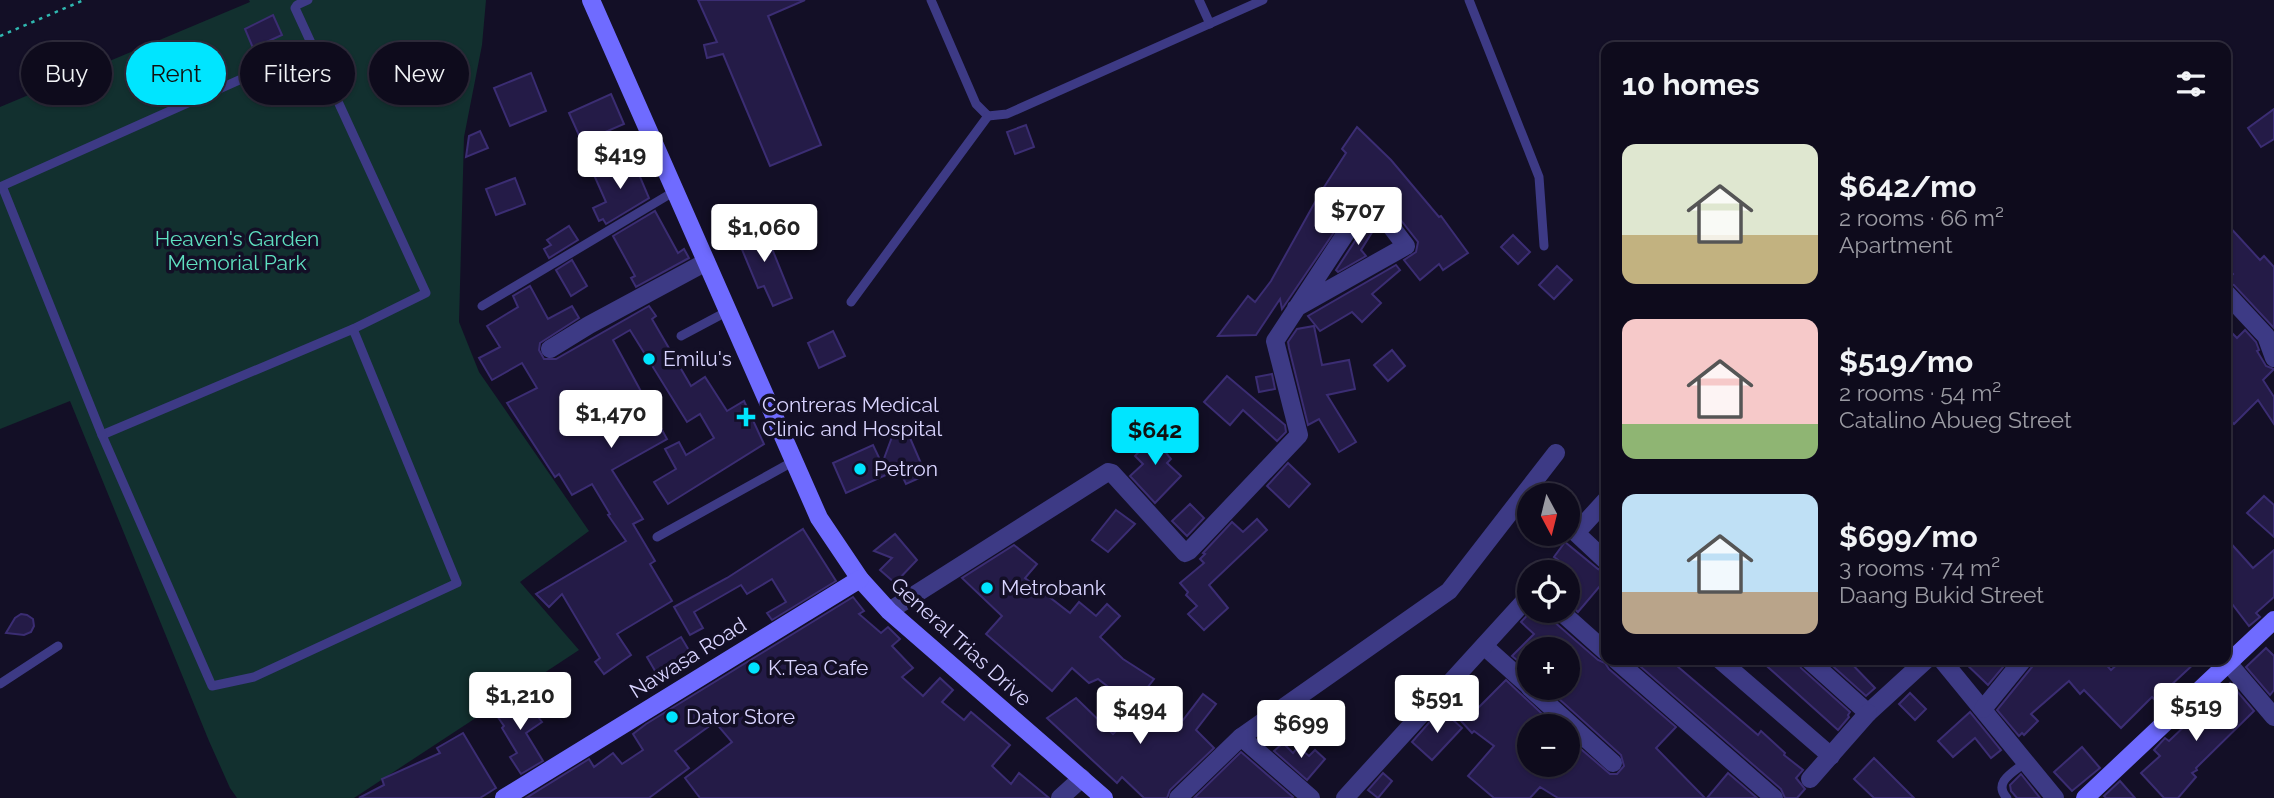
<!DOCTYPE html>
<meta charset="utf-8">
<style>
body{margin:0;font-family:Raleway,sans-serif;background:#1c1929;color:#f1f3f6;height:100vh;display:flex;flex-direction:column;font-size:26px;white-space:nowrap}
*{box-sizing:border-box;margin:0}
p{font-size:23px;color:#9b9ba3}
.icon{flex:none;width:38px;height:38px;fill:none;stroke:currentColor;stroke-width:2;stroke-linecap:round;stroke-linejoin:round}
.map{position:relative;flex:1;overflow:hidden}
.sheet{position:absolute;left:1601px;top:42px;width:630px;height:623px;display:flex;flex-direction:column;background:#0e0b1c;border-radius:14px;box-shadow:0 2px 5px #0004,0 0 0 2px #2e2b3b}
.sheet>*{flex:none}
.hud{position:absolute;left:21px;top:42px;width:665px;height:63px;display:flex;gap:14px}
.needle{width:46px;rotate:173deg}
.buttons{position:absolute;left:1517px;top:483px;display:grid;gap:14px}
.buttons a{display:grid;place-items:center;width:63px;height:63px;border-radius:50%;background:#0e0b1c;box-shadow:0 2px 5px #0004,0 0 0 2px #2e2b3b;font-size:35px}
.price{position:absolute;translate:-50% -60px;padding:0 16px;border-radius:7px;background:#fff;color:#222;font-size:23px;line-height:46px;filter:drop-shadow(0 2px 4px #0008)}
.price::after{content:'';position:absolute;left:50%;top:42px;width:21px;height:16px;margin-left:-10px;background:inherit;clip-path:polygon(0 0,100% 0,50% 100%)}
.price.selected{background:#00e5ff;color:#111}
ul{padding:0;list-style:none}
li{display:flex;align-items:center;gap:21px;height:175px;padding:0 21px}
li span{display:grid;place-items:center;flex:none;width:196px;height:140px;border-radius:14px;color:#555}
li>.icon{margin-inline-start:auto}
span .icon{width:84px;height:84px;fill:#fffc;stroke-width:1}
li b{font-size:30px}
h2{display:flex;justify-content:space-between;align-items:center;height:84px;padding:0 21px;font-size:30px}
.tag{padding:0 24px;border-radius:32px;background:#0e0b1c;box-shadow:0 2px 5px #0004,0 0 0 2px #2e2b3b;font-size:24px;line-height:63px}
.tag.selected{background:#00e5ff;color:#111}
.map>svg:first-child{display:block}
.green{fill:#12302f}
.building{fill:#241b47;stroke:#3b2d73;stroke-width:2}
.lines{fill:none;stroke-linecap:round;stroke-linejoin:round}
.path{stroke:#2fb8b0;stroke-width:2.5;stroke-dasharray:3.5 5;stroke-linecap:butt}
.lane{stroke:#3d3a85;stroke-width:9}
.street{stroke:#3d3a85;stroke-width:18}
.secondary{stroke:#6f6bff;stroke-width:18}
.poi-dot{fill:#00e5ff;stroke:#130f26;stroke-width:2.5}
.labels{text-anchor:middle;stroke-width:7;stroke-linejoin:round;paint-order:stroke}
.park-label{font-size:21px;fill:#5fe0c0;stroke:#130f26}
.poi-label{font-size:21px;fill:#d9d4ff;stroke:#130f26;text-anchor:start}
.street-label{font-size:21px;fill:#d9d4ff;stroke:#130f26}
</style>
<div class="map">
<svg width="2274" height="798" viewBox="0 0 2274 798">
<rect width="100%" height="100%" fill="#130f26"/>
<path class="green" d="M249 0H486L482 45 464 137 459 322 479 372 589 531 520 582 579 650 354 798H237L230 788 209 741 70 401 0 429V107L250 2Z"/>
<g class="building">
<path d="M698 0H805L768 16 821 145 770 166 723 54 707 58 704 45 717 42Z"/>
<path d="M273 15 282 35 253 48 245 29Z"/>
<path d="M531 73 546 111 510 126 494 88Z"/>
<path d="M611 94 624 124 582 142 569 113Z"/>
<path d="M2274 109V139L2261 147 2248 128Z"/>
<path d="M1026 125 1034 147 1015 154 1007 132Z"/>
<path d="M1357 127 1391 160 1439 217 1441 216 1468 253 1443 270 1439 264 1420 280 1404 260 1416 252 1418 242 1378 191 1373 188H1364L1282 309 1280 299 1256 335 1218 336 1248 296 1255 302 1271 281 1319 195 1346 153 1342 149Z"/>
<path d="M480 131 488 148 466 157 469 136Z"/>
<path d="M632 158 649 198 606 224 603 219 599 221 593 208 606 202 594 175Z"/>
<path d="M515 178 525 204 496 215 486 189Z"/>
<path d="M655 211 678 253 684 249 689 258 636 287 631 278 635 276 613 236Z"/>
<path d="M1370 218 1376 226 1361 250 1366 256 1338 272 1336 270Z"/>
<path d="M2226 223 2260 260 2264 256 2274 267V328L2234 285 2226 282 2233 274 2226 267Z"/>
<path d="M762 224 792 298 773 306 764 286 758 288 736 235Z"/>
<path d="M569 226 578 240 549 258 544 249 551 245 547 240Z"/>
<path d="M1513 235 1530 252 1518 264 1501 247Z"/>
<path d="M572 260 587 286 571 296 556 270Z"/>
<path d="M1396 265 1400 270 1372 294 1381 303 1362 322 1352 312 1320 331 1308 316Z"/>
<path d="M1557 266 1572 280 1554 299 1539 285Z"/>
<path d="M530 286 548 319 572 306 579 318 540 343 539 350 544 359H556L649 306 656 316 652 319 691 386 705 377 727 411 744 401 764 444 668 504 654 482 676 469 665 449 679 442 686 455 714 438 700 414 687 422 630 330 613 340 667 439 612 470 643 519 633 524 655 561 650 564 672 601 617 634 631 655 604 674 595 662 600 658 562 594 549 607 536 594 626 541 608 515 610 514 592 484 572 495 559 474 555 477 507 403 537 388 522 363 492 380 479 358 500 347 487 326 518 307 513 296Z"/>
<path d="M1314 326 1322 365 1349 360 1355 389 1327 395 1356 442 1339 452 1319 419 1308 425 1289 348 1288 342 1297 329Z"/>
<path d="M2226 327 2237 338 2245 330 2256 342 2259 350 2257 351 2266 366 2274 369 2263 380 2274 397V424L2258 400 2234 424 2226 416Z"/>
<path d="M833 331 845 356 819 368 808 343Z"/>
<path d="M1392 350 1405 366 1388 381 1374 365Z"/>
<path d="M1272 374 1275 389 1259 392 1256 377Z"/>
<path d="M1227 376 1285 425 1286 432 1277 441 1243 410 1230 425 1204 402Z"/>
<path d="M1161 427 1171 436 1162 448 1171 459 1167 463 1181 476 1155 503 1130 476 1143 464 1135 456Z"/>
<path d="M907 431 926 475 906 484 899 469 846 493 833 463 873 445 882 464 892 437Z"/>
<path d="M1288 463 1310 484 1289 507 1267 486Z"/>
<path d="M2264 496 2274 505V537L2247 513Z"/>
<path d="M1190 504 1204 518 1187 536 1172 521Z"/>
<path d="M1116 510 1135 524 1108 552 1092 540Z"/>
<path d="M1257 519 1267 530 1209 585 1228 608 1204 630 1188 614 1197 606 1186 595 1188 592 1180 583 1204 563 1200 559 1205 554 1203 553 1232 522 1243 532Z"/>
<path d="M803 529 836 581 772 620 767 613 786 602 772 579 747 594 741 585 694 612 703 628 690 635 674 607 727 578Z"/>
<path d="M895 534 917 560 895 583 880 570 892 558 874 551Z"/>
<path d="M2226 538 2253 568 2274 550V597L2256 613 2260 617 2249 626 2226 596Z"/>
<path d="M1565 542 1598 569 1606 572V579L1578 612 1568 603V572H1547L1558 560 1554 557Z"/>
<path d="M1014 545 1037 564 1025 578 1070 613 1079 602 1096 616 1107 604 1120 616 1100 637 1123 659 1154 679 1133 706 1098 679 1089 683 1072 668 1052 691 986 634 1002 616 962 578Z"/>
<path d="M853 597 864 611 859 614 881 633 888 627 900 639 892 646 913 668 902 677 923 696 940 678 953 690 942 702 964 720 971 712 1010 745 992 766 1011 784 1019 773 1049 798H700L685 778 732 742 715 722 675 751 689 768 649 798H526L589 759 594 767 613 753 622 764 643 750 633 734 646 724Z"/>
<path d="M1531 611H1549L1552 620 1598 660 1605 663 1609 669 1676 727 1656 748 1705 798H1558L1540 787 1530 798H1494L1468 776 1494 746 1474 731 1472 733 1461 721 1471 711 1473 713 1506 680 1555 726H1530V765H1568V738L1610 774H1617L1624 766 1621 755 1547 688H1568V679L1574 672 1568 668V649H1530V671L1512 656 1534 634 1521 622Z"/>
<path d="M21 614 27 615 33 619 34 626 31 632 24 635 6 633 15 618Z"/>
<path d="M681 637 693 657 658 676 647 657Z"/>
<path d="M2266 648 2274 656V690L2270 695 2246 667Z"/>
<path d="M1633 660H1670L1758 735 1761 731 1785 753 1784 755 1803 770 1796 778 1805 789 1797 798H1785L1781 789Z"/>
<path d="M1760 660H1798L1801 668 1850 712 1848 715 1849 717 1838 730Z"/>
<path d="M1826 660H1848L1875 688 1866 696Z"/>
<path d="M1962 660H2009L1988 685Z"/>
<path d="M2034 660H2102L2111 670 2122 660H2198L2155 700 2152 697 2121 728 2084 690 2080 694 2069 681 2031 714 2038 721 2024 735 2022 733 2019 736 1997 710 2032 667Z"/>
<path d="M2230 683 2254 711 2196 768 2197 770 2192 773 2196 777 2178 798H2164L2141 773 2160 756 2154 750 2165 738 2169 741Z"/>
<path d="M1910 693 1926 709 1915 720 1899 704Z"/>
<path d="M520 694 542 722 526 733 543 761 521 774 510 757 517 753 502 728 504 726 495 713Z"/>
<path d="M1203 694 1216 704 1196 730 1214 748 1170 790 1167 798H1144L1122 777 1117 783 1047 718 1076 698 1113 734 1135 712 1153 729 1168 709 1183 720Z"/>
<path d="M1441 709 1462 728 1432 760 1412 742Z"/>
<path d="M1970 712 2001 750 1991 758 1975 738 1953 757 1938 741Z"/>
<path d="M463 733 496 788 480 798H359L384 785 382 779 440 753 437 748Z"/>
<path d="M1283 743 1293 753 1298 747 1309 756 1315 750 1325 759 1307 780 1274 751Z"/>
<path d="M2082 747 2100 768 2072 791 2054 772Z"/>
<path d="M1241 752 1293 797 1292 798H1194Z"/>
<path d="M1874 758 1914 798H1874L1854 779Z"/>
<path d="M1383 773 1392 781 1378 798 1368 790Z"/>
<path d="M1728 773 1757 798H1707Z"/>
<path d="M2021 774 2040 798H2017L2011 791 2010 785Z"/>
<path d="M2120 781 2135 798H2106L2104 796Z"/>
</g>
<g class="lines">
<path class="path" d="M0 36 84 0"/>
<g class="lane">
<path d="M308 0 297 5 295 8 426 293 353 329"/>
<path d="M931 0 976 104 988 116 1007 114 1263 0"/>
<path d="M1199 0 1210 24"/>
<path d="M1469 0 1539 177 1544 246"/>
<path d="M851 302 988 116"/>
<path d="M482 306 675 191"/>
<path d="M353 329 457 583 254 677 212 686 102 435Z"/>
<path d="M681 336 728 311"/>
<path d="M102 435 2 186 313 47"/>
<path d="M657 537 794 461"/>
<path d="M0 684 58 646"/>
<path d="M2007 798C1992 782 2014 772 2026 762"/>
</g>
<g class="street">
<path d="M2226 293 2266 336 2274 358"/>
<path d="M550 349 589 325 706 262"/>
<path d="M1606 500 1576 533 1606 561"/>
<path d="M889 611 1108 472 1112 473 1185 553 1189 551 1299 435 1275 341 1369 198 1406 246 1296 308"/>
<path d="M1560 611 1606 652"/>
<path d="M1484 646 1530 687"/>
<path d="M1616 660 1774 798"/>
<path d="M1720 660 1831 756"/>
<path d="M1809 660 1868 713 1926 660"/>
<path d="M1942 660 2055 798"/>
<path d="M2229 664 2274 717"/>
<path d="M1530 688 1613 763"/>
<path d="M1983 709 2023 660"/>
<path d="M1241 737 1449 591 1556 453"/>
<path d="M1810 779 1868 713"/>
<path d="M1060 798 1082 778"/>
<path d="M1178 798 1241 737 1311 798"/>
<path d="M1345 798 1530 595"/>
</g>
<g class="secondary">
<path d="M591 0 819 518 860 579 889 611 1104 798"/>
<path d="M504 798 860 579"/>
<path d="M2085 798 2274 620"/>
</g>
</g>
<g class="poi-dot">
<circle cx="649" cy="359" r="7"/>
<path d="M742.5 406.5h7v7h7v7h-7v7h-7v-7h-7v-7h7z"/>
<circle cx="860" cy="469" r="7"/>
<circle cx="987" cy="588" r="7"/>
<circle cx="754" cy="668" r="7"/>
<circle cx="672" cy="717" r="7"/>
</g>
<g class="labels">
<g class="park-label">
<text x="237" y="246">Heaven's Garden<tspan x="237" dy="24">Memorial Park</tspan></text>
</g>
<g class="poi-label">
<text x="663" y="366">Emilu's</text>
<text x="762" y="412">Contreras Medical<tspan x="762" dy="24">Clinic and Hospital</tspan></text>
<text x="874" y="476">Petron</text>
<text x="1001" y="595">Metrobank</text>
<text x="768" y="675">K.Tea Cafe</text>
<text x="686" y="724">Dator Store</text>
</g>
<g class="street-label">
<text transform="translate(961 642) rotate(42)" y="7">General Trias Drive</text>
<text transform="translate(688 658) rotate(-32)" y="7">Nawasa Road</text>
</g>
</g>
</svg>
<div class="buttons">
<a><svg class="needle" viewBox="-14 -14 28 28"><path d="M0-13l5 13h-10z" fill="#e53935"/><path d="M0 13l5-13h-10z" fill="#9b9ba3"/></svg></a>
<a><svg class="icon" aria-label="locate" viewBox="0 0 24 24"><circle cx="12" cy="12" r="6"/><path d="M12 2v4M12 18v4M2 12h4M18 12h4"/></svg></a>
<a>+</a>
<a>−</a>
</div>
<b class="price" style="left:620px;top:191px">$419</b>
<b class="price" style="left:1358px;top:247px">$707</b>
<b class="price" style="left:764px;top:264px">$1,060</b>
<b class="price" style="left:611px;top:450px">$1,470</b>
<b class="price selected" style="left:1155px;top:467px">$642</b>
<b class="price" style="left:520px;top:732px">$1,210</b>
<b class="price" style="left:1437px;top:735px">$591</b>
<b class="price" style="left:2196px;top:743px">$519</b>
<b class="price" style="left:1140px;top:746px">$494</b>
<b class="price" style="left:1301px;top:760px">$699</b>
<div class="hud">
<a class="tag">Buy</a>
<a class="tag selected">Rent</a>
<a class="tag">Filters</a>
<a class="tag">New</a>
</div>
<section class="sheet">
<h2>10 homes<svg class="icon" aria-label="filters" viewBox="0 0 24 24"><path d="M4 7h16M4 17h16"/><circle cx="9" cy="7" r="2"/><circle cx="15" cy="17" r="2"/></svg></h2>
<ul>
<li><span style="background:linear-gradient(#dfe7d0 65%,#c2b280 0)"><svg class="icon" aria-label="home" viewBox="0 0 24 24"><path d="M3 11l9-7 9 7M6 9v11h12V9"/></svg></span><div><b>$642/mo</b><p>2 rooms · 66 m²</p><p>Apartment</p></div></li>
<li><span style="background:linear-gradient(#f6c9c9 75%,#8fb573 0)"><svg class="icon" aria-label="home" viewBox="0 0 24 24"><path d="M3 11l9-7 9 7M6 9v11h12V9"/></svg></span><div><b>$519/mo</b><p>2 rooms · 54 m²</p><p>Catalino Abueg Street</p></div></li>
<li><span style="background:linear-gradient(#bfe0f5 70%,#b9a48a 0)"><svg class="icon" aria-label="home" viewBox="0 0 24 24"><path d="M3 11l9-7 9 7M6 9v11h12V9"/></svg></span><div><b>$699/mo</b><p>3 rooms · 74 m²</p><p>Daang Bukid Street</p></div></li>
</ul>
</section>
</div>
